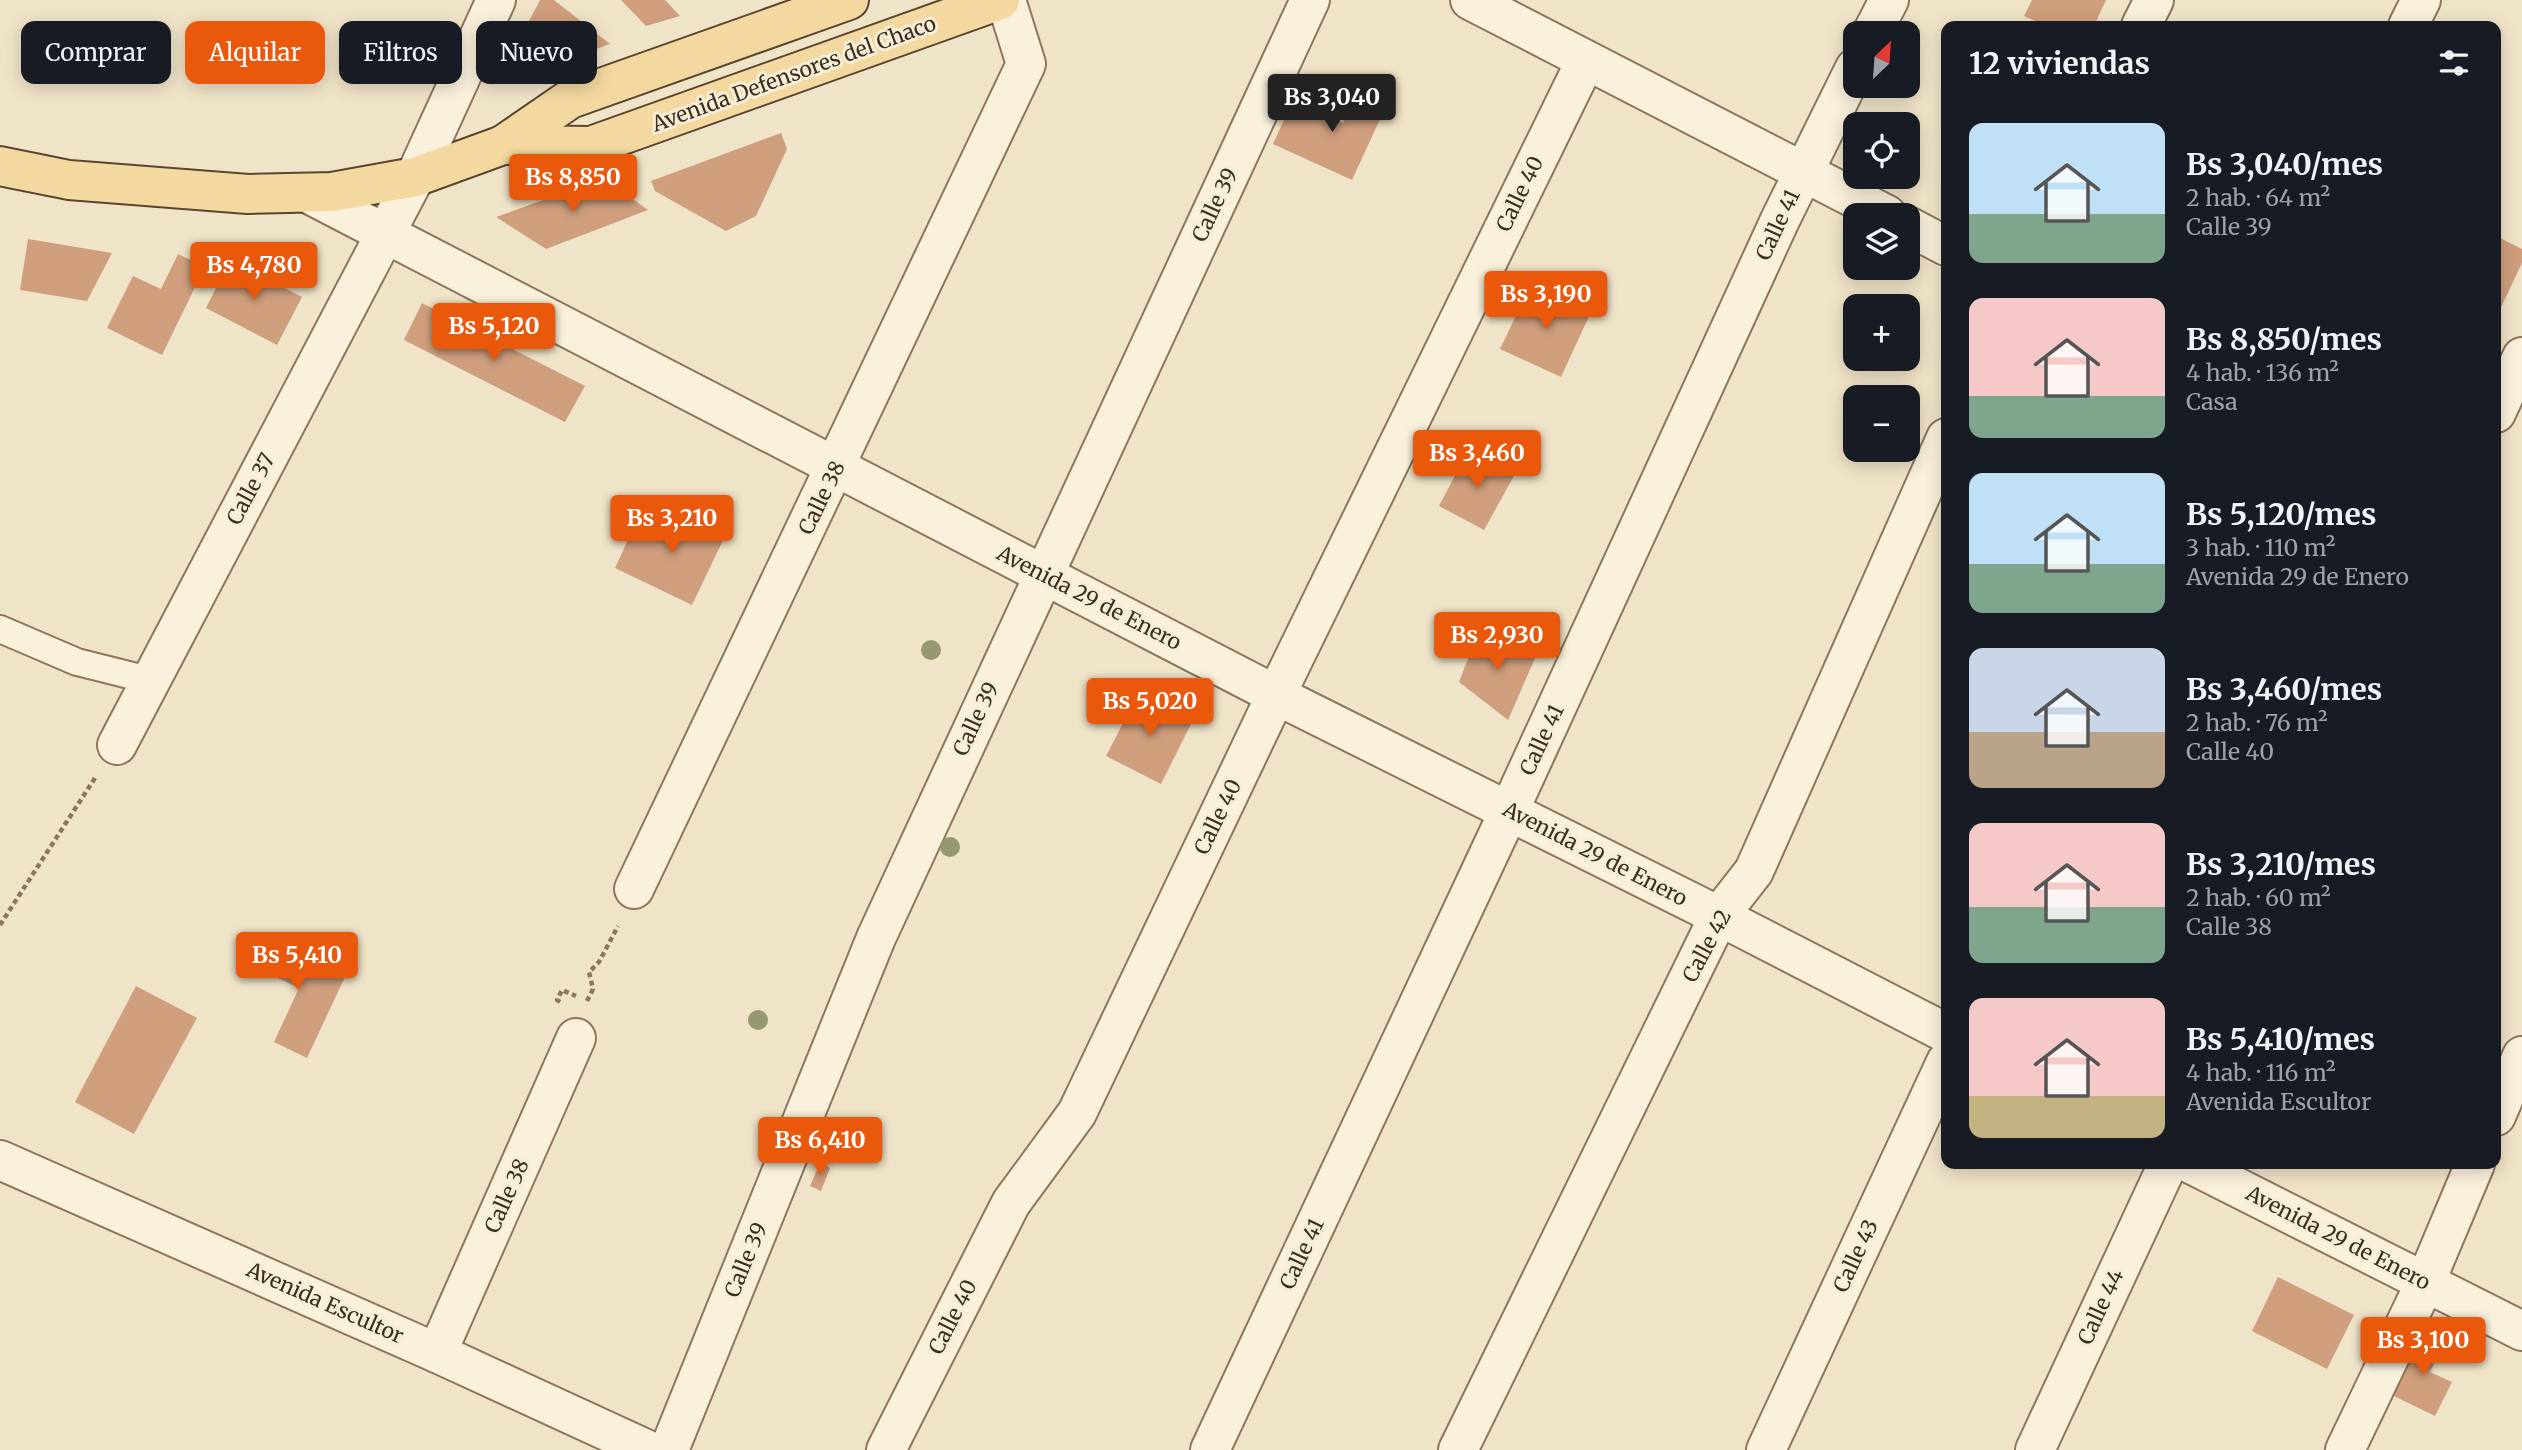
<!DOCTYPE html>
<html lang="es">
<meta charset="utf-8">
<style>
body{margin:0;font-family:Merriweather,serif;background:#242831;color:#f1f3f6;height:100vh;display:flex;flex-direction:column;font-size:26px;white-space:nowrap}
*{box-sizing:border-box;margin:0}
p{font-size:23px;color:#9ea1a6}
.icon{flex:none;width:38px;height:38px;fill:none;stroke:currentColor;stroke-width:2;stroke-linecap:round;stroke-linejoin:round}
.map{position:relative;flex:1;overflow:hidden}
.panel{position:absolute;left:1941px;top:21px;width:560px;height:1148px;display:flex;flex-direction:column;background:#171b24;border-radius:14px;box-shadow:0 4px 18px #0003}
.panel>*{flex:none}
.top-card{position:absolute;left:21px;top:21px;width:665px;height:63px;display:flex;gap:14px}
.needle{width:46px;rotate:25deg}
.buttons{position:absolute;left:1843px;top:21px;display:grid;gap:14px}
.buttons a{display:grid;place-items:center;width:77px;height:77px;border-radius:14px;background:#171b24;box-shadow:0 4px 18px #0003;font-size:35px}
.price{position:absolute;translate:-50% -60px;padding:0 16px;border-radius:7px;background:#ea580c;color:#fff;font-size:23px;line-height:46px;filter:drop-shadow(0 2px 4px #0008)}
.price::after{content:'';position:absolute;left:50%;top:42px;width:21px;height:16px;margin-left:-10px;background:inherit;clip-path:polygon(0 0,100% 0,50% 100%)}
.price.active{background:#222;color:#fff}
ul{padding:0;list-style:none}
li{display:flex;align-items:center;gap:21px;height:175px;padding:0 28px}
li span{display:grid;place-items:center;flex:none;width:196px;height:140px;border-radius:14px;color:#555}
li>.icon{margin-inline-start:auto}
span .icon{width:84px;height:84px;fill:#fffc;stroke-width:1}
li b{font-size:30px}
h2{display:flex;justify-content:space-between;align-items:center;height:84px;padding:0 28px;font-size:30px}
.tag{padding:0 24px;border-radius:14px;background:#171b24;box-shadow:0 4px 18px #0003;font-size:24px;line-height:63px}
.tag.active{background:#ea580c;color:#fff}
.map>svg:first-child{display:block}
.building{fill:#cf9f7d}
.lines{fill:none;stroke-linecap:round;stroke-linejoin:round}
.service-casing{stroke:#8d765c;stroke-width:30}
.minor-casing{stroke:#8d765c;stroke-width:42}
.primary-casing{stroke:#5b4430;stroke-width:42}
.path{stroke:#8d765c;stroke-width:4.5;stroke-dasharray:5 3.5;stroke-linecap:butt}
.service{stroke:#faf1dc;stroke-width:26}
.minor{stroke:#faf1dc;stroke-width:38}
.primary{stroke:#f3d9a0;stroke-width:38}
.tree{fill:#96986f}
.labels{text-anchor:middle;stroke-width:6;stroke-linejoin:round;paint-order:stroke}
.street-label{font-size:21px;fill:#3d2e20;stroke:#f7eed8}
</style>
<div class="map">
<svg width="2522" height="1450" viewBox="0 0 2522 1450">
<rect width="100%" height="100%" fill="#f0e4c8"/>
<g class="building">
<path d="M540 0H554L610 44 527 74 512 54Z"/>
<path d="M621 0H665L680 16 646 26Z"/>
<path d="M2032 0H2106L2094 26H2046L2024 16Z"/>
<path d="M1358 91 1387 104 1352 180 1273 144 1293 100 1343 123Z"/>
<path d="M781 133 787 149 756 216 726 231 655 191 651 181Z"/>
<path d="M604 178 648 210 546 249 496 217Z"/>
<path d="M2496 236 2522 249V263L2496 318Z"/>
<path d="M28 239 112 253 87 301 20 290Z"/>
<path d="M178 254 205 267 162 355 107 328 133 276 161 289Z"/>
<path d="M230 260 302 297 277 345 206 308Z"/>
<path d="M1531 284 1591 312 1561 377 1500 349Z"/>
<path d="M422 303 585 386 565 422 404 340Z"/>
<path d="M1469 449 1515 474 1484 530 1439 506Z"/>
<path d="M678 511 726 534 692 605 615 568 638 518 668 531Z"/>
<path d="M1479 630 1536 656 1508 720 1459 682Z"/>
<path d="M1139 692 1193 720 1161 784 1106 756Z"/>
<path d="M255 934 345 977 307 1058 274 1042 299 988 241 961Z"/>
<path d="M136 986 197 1018 134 1134 75 1102Z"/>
<path d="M820 1163 830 1168 821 1191 810 1186Z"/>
<path d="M2278 1277 2354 1315 2327 1369 2252 1331Z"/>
<path d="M2422 1331 2445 1342 2430 1372 2452 1382 2435 1416 2392 1395Z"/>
</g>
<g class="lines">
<g class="service-casing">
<path id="service" d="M0 629 77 662 149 680"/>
</g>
<g class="minor-casing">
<g id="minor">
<path d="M1470 0 1887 215"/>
<path d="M2141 26 2154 0"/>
<path d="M2408 26 2421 0"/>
<path d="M1872 33 1889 0"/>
<path d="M309 194 1276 695 1719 916 1946 1033"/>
<path d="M1908 226 1946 246"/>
<path d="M2496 413 2522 357"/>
<path d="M117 745 415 177 496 0"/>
<path d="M634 889 1026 64 1006 0"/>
<path d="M2496 1116 2522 1056"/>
<path d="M0 1160 437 1353 648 1450"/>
<path d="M2191 1164 2522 1331"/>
<path d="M437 1353 576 1038"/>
<path d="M669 1450 876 938 1310 0"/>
<path d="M886 1450 1011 1203 1077 1113 1276 695 1586 60"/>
<path d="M1210 1450 1509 811 1780 220 1855 68"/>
<path d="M1458 1450 1719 916 1754 871 1946 438"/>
<path d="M1766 1450 1946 1062"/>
<path d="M2035 1450 2168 1164"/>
<path d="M2345 1450 2425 1283 2475 1164"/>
</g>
</g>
<g class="primary-casing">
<g id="primary">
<path d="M503 145 591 146 1000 0"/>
<path d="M0 166 69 180 248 194 332 192 415 177 503 145 570 99 849 0"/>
</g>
</g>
<g class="path">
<path d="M0 925 95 778"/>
<path d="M587 1001 593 989 589 972 599 962 618 926"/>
<path d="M560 1002 557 1000 562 990 576 996"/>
</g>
<use href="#service" class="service"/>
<use href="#minor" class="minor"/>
<use href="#primary" class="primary"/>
</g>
<g class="tree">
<circle cx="931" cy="650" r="10"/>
<circle cx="950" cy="847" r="10"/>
<circle cx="758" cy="1020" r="10"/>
</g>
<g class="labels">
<g class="street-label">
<text transform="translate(794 74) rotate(-20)" y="7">Avenida Defensores del Chaco</text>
<text transform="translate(1520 194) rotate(-64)" y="7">Calle 40</text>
<text transform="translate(1215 205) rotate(-65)" y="7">Calle 39</text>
<text transform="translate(1778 225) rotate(-65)" y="7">Calle 41</text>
<text transform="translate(251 489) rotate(-62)" y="7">Calle 37</text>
<text transform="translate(822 498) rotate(-64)" y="7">Calle 38</text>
<text transform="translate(1089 598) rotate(27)" y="7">Avenida 29 de Enero</text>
<text transform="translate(976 719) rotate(-65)" y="7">Calle 39</text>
<text transform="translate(1542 740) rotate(-65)" y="7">Calle 41</text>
<text transform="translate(1218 817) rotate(-64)" y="7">Calle 40</text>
<text transform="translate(1595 854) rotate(27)" y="7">Avenida 29 de Enero</text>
<text transform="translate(1707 946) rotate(-62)" y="7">Calle 42</text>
<text transform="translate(507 1196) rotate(-66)" y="7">Calle 38</text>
<text transform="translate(2338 1238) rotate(27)" y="7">Avenida 29 de Enero</text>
<text transform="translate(1302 1254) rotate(-65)" y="7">Calle 41</text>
<text transform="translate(1856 1256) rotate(-65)" y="7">Calle 43</text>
<text transform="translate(746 1260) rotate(-68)" y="7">Calle 39</text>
<text transform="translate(325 1303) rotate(24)" y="7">Avenida Escultor</text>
<text transform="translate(2101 1307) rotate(-65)" y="7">Calle 44</text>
<text transform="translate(953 1317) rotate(-63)" y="7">Calle 40</text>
</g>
</g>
</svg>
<div class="buttons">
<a><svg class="needle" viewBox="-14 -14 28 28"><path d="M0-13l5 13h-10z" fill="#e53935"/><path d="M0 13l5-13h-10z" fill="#9ea1a6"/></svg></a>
<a><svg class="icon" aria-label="locate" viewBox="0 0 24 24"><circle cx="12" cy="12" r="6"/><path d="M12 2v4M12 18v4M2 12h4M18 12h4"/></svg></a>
<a><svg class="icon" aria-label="layers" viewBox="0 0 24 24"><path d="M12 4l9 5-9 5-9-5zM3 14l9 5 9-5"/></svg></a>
<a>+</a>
<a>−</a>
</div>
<b class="price active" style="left:1332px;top:134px">Bs 3,040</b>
<b class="price" style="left:573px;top:214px">Bs 8,850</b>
<b class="price" style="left:254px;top:302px">Bs 4,780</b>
<b class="price" style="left:1546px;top:331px">Bs 3,190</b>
<b class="price" style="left:494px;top:363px">Bs 5,120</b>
<b class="price" style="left:1477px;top:490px">Bs 3,460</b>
<b class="price" style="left:672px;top:555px">Bs 3,210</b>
<b class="price" style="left:1497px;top:672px">Bs 2,930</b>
<b class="price" style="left:1150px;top:738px">Bs 5,020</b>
<b class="price" style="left:297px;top:992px">Bs 5,410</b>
<b class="price" style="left:820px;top:1177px">Bs 6,410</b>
<b class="price" style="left:2423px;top:1377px">Bs 3,100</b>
<div class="top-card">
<a class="tag">Comprar</a>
<a class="tag active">Alquilar</a>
<a class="tag">Filtros</a>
<a class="tag">Nuevo</a>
</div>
<section class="panel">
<h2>12 viviendas<svg class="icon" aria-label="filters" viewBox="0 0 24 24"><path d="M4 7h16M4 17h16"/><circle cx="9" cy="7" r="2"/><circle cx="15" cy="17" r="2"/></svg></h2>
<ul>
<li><span style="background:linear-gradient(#bfe0f5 65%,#7fa58c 0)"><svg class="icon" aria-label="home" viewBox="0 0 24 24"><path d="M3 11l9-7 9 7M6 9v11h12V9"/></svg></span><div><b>Bs 3,040/mes</b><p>2 hab. · 64 m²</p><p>Calle 39</p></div></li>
<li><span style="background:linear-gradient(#f6c9c9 70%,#7fa58c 0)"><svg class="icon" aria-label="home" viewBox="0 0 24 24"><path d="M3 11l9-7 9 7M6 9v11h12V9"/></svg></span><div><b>Bs 8,850/mes</b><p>4 hab. · 136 m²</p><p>Casa</p></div></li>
<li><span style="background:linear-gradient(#bfe0f5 65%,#7fa58c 0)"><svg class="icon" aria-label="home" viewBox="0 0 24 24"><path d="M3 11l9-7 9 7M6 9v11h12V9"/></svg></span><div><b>Bs 5,120/mes</b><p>3 hab. · 110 m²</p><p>Avenida 29 de Enero</p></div></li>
<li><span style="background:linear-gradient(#c9d6e8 60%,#b9a48a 0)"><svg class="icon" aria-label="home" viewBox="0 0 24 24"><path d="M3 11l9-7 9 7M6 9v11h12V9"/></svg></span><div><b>Bs 3,460/mes</b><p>2 hab. · 76 m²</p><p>Calle 40</p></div></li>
<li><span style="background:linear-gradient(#f6c9c9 60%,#7fa58c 0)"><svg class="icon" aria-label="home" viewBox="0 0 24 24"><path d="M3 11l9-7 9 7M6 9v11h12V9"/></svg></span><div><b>Bs 3,210/mes</b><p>2 hab. · 60 m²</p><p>Calle 38</p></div></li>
<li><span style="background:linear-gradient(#f6c9c9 70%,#c2b280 0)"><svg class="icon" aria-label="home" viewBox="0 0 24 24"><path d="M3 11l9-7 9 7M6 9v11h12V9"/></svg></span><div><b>Bs 5,410/mes</b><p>4 hab. · 116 m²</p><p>Avenida Escultor</p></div></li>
</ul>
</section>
</div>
